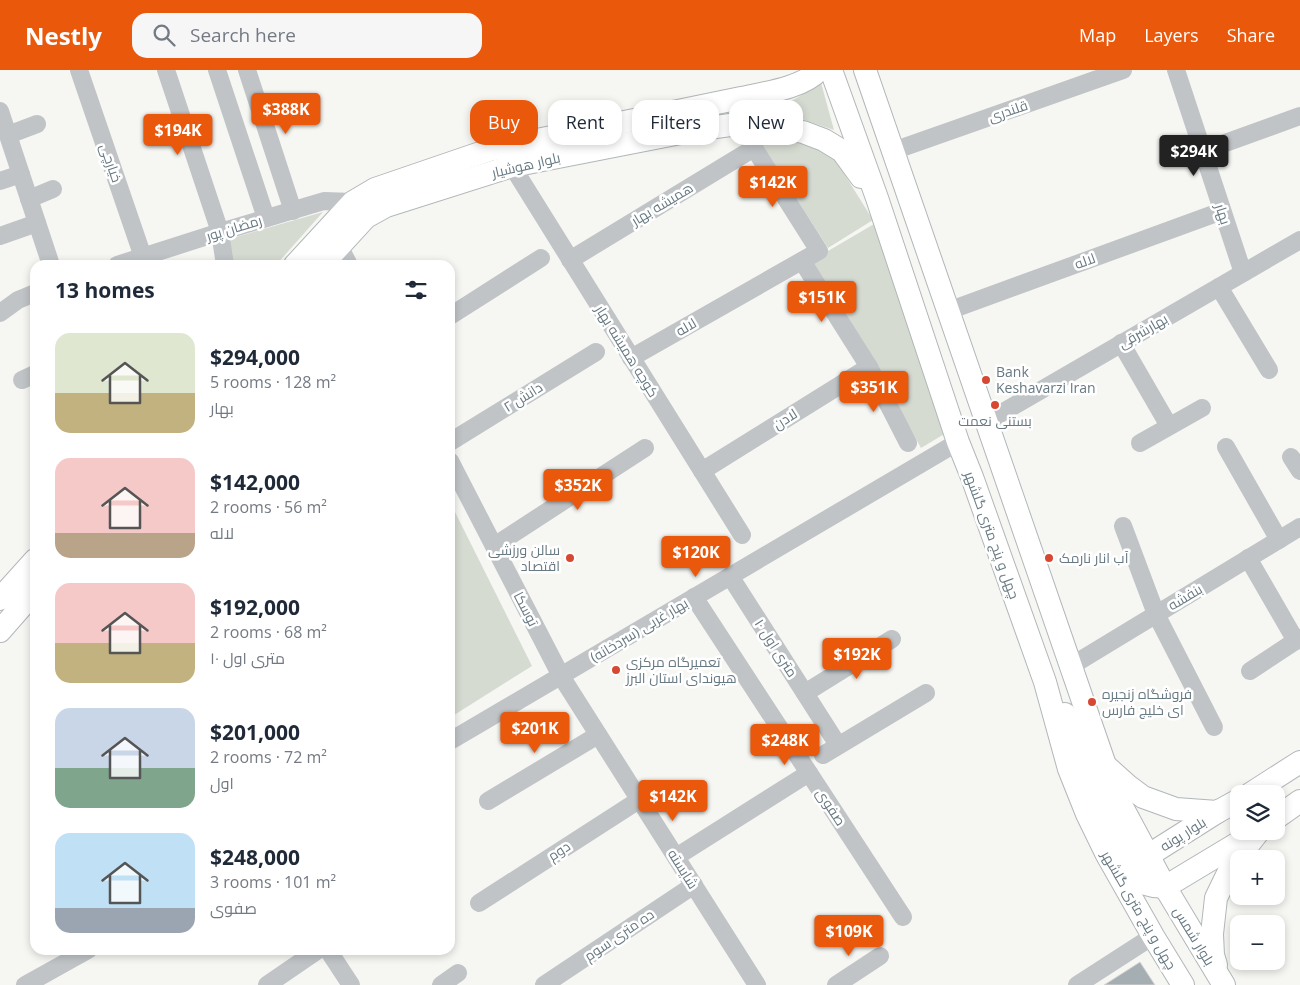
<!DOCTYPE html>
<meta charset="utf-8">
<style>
body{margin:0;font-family:"Open Sans",Cairo,sans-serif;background:#f6f6f7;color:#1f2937;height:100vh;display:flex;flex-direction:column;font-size:19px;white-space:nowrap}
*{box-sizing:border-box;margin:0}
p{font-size:16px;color:#747a83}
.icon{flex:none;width:28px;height:28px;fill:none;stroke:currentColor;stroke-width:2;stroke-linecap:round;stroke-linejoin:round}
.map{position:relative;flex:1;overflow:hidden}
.side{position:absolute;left:30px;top:190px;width:425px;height:695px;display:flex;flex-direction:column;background:#fff;border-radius:15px;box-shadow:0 2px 8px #0003}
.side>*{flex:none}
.banner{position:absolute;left:470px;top:30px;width:475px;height:45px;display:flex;gap:10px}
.fabs{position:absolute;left:1230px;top:715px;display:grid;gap:10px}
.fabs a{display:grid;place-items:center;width:55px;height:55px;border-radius:10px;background:#fff;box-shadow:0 2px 8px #0003;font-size:25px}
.price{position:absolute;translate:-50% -42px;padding:0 11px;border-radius:5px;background:#ea580c;color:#fff;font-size:16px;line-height:32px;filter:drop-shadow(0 1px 2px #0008)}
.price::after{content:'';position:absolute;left:50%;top:30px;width:15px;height:11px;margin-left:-8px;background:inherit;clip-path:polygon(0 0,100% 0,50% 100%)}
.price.active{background:#222;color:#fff}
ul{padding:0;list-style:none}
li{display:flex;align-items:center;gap:15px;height:125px;padding:0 25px}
li span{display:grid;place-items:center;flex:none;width:140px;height:100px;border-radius:15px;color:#555}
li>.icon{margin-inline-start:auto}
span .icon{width:60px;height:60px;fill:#fffc;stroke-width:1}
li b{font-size:21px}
h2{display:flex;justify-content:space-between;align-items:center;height:60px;padding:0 25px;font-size:21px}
.chip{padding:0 18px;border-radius:15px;background:#fff;box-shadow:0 2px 8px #0003;font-size:18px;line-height:45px}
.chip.active{background:#ea580c;color:#fff}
header{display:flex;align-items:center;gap:30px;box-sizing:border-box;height:70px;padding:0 25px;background:#ea580c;color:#fff}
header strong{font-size:24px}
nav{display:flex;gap:28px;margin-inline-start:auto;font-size:18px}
.search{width:350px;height:45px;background:#f6f6f7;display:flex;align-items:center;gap:12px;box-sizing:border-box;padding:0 18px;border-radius:15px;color:#747a83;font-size:19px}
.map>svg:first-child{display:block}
.green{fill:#d6dbd2}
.building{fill:#a5aeb2;stroke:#d8d7d6}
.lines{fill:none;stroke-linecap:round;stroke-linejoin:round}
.major-casing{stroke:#b1b7b9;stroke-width:24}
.minor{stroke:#c0c4c7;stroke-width:18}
.major{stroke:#fff;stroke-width:22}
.poi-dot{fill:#d74832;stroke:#fff;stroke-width:2}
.labels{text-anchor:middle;stroke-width:5;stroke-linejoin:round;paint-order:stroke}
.street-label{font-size:14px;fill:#677982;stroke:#fff}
.poi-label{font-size:14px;fill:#677982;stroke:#fff;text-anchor:start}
</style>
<header>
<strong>Nestly</strong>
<div class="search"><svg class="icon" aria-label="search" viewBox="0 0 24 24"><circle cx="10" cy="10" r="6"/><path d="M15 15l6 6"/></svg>Search here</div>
<nav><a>Map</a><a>Layers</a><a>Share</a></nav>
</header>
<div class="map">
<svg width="1300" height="915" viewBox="0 0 1300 915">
<rect width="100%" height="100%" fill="#f6f6f3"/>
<g class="green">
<path d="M820 9 834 60 772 39 795 29 808 21Z"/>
<path d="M788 68 815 74 833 86 873 150 828 178 761 73Z"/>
<path d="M323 142 276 195H233L229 169Z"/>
<path d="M874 154 946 363 921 378 885 312 811 191Z"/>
<path d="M450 432 532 596 451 647 450 645Z"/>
</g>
<path class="building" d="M1140 892 1155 915H1104Z"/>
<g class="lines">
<g class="major-casing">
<g id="major">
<path d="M831 0 877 128 958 372 972 407 1045 612 1069 699 1087 744 1106 783 1153 866 1183 915"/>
<path d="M865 0 1105 695 1120 733 1165 817 1224 915"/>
<path d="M295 195 353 132 375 119 489 80 741 28C764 23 803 18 819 0"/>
<path d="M322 195 366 147 386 136 512 96 701 59 745 53 803 62 824 70 842 81 861 107"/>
<path d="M0 529 35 490"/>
<path d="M0 561 35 521"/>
<path d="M1065 644 1087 692 1121 778 1142 813 1154 816 1165 817"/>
<path d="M1108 698 1127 715 1143 727 1176 739 1217 742 1239 730"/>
<path d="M1250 724 1300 692"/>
<path d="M1276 748 1300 731"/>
<path d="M1141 797 1149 785 1217 742"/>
<path d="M1165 817 1248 767"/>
<path d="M1216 895 1213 885 1212 864 1216 828 1231 797 1259 761"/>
</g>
</g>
<g class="minor">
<path d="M79 0 143 187"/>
<path d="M166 0 220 162 225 195"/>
<path d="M217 0 266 148"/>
<path d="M247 0 293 141"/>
<path d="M1176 0 1243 203"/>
<path d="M0 41 51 195"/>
<path d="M8 65 37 54"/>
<path d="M893 81 1123 0"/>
<path d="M1203 81 1300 46"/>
<path d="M512 96 742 465"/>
<path d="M0 111 21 104"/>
<path d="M29 129 53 119"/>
<path d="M0 166 37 153"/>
<path d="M339 176 349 195"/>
<path d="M570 190 754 78 819 181 631 288"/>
<path d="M802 191 869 297 908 373"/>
<path d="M117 195 220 162 324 131 353 132"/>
<path d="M1219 217 1269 300"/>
<path d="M948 241 1222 141"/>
<path d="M0 243 18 230 35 223"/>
<path d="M450 246 541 188"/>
<path d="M1121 273 1169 356"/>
<path d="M22 310 35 304"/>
<path d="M986 352 1300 170"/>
<path d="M450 372 596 282"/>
<path d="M1140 373 1202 338"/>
<path d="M1226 377 1279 470"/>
<path d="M1291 387 1300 401"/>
<path d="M450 391 561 606 757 915"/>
<path d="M702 401 869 297"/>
<path d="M1123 456 1156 544 1214 657"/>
<path d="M494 476 645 378"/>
<path d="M1248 488 1296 571"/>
<path d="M730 506 838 675"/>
<path d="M694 527 903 847"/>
<path d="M1071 596 1300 457"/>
<path d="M1250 601 1300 568"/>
<path d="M805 623 892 569"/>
<path d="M450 671 958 372"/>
<path d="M823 685 926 623"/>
<path d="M488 731 598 665"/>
<path d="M676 787 809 703"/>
<path d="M479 833 639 730"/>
<path d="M328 880 351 915"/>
<path d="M25 915 88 880"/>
<path d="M267 915 318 880"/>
<path d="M441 915 458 903"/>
<path d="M544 915 694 815"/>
<path d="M836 915 880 886"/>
<path d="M1077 915 1153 866"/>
</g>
<use href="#major" class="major"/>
</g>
<g class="poi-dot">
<circle cx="986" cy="310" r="5"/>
<circle cx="995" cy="335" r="5"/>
<circle cx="570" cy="488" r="5"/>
<circle cx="1049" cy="488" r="5"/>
<circle cx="616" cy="600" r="5"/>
<circle cx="1092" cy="632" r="5"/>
</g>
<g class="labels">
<g class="street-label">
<text transform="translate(1008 41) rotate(-19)" y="5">قلندری</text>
<text transform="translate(111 93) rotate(71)" y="5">خیارچی</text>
<text transform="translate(526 95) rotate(-13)" y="5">بلوار هوشیار</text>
<text transform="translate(662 134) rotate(-31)" y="5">همیشه بهار</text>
<text transform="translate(1223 144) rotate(72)" y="5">بهار</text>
<text transform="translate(234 158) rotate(-17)" y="5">رمضان پور</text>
<text transform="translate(1085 191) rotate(-20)" y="5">لاله</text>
<text transform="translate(686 257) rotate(-30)" y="5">لاله</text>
<text transform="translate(1143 261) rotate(-30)" y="5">بهارشرقی</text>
<text transform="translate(627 281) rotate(58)" y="5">کوچه همیشه بهار</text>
<text transform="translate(523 327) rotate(-32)" y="5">دانش ۲</text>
<text transform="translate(785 349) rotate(-32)" y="5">لادن</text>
<text transform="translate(992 465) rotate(70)" y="5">چهل و پنج متری گلشهر</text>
<text transform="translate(1185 527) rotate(-31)" y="5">بنفشه</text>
<text transform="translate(526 539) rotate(63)" y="5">توسکا</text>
<text transform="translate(639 560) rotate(-31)" y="5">بهار غربی (سردخانه)</text>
<text transform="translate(776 578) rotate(57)" y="5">۱۰ متری اول</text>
<text transform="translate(831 737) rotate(57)" y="5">صفوی</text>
<text transform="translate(1183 764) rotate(-32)" y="5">بلوار پونه</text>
<text transform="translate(559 781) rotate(-33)" y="5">دوم</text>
<text transform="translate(683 799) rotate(58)" y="5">شایسته</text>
<text transform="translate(1139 840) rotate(60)" y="5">چهل و پنج متری گلشهر</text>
<text transform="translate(619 865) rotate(-34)" y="5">ده متری سوم</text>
<text transform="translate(1194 866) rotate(59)" y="5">بلوار شمس</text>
</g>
<g class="poi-label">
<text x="996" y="307">Bank<tspan x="996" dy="16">Keshavarzi Iran</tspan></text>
<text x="995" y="356" text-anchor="middle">بستنی نعمت</text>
<text x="560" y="485" text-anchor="end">سالن ورزشی<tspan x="560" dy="16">اقتصاد</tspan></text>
<text x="1059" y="493">آب انار نارمک</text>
<text x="626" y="597">تعمیرگاه مرکزی<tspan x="626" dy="16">هیوندای استان البرز</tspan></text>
<text x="1102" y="629">فروشگاه زنجیره<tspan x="1102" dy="16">ای خلیج فارس</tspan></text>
</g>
</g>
</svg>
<div class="fabs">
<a><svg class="icon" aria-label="layers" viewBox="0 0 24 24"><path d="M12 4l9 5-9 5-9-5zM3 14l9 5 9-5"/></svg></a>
<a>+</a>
<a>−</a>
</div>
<b class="price" style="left:286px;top:65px">$388K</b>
<b class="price" style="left:178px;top:86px">$194K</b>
<b class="price active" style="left:1194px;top:107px">$294K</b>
<b class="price" style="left:773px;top:138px">$142K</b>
<b class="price" style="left:822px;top:253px">$151K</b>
<b class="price" style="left:874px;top:343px">$351K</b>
<b class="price" style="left:578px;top:441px">$352K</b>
<b class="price" style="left:696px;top:508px">$120K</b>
<b class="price" style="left:857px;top:610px">$192K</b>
<b class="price" style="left:535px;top:684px">$201K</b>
<b class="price" style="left:785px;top:696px">$248K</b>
<b class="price" style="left:673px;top:752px">$142K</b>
<b class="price" style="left:849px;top:887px">$109K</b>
<div class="banner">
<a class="chip active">Buy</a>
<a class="chip">Rent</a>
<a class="chip">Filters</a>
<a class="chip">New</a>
</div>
<section class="side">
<h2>13 homes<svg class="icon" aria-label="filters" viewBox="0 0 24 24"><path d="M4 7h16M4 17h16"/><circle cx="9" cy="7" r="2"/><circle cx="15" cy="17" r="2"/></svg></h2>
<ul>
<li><span style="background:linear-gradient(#dfe7d0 60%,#c2b280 0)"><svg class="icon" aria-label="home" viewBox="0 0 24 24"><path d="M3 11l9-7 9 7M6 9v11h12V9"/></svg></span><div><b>$294,000</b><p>5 rooms · 128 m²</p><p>بهار</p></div></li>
<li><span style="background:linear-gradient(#f6c9c9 75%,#b9a48a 0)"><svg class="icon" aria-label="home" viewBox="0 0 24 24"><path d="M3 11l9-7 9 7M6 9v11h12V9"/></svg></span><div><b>$142,000</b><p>2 rooms · 56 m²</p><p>لاله</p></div></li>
<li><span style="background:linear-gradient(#f6c9c9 60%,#c2b280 0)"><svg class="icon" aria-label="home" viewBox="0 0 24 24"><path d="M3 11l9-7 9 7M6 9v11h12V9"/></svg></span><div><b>$192,000</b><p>2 rooms · 68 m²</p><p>۱۰ متری اول</p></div></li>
<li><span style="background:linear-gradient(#c9d6e8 60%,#7fa58c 0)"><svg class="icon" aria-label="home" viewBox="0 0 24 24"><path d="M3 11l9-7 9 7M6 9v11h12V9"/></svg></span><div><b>$201,000</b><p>2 rooms · 72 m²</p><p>اول</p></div></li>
<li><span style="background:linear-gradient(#bfe0f5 75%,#9aa5b1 0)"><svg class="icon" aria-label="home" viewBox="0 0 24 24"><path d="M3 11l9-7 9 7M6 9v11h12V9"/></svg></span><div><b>$248,000</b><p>3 rooms · 101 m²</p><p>صفوی</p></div></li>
</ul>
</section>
</div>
